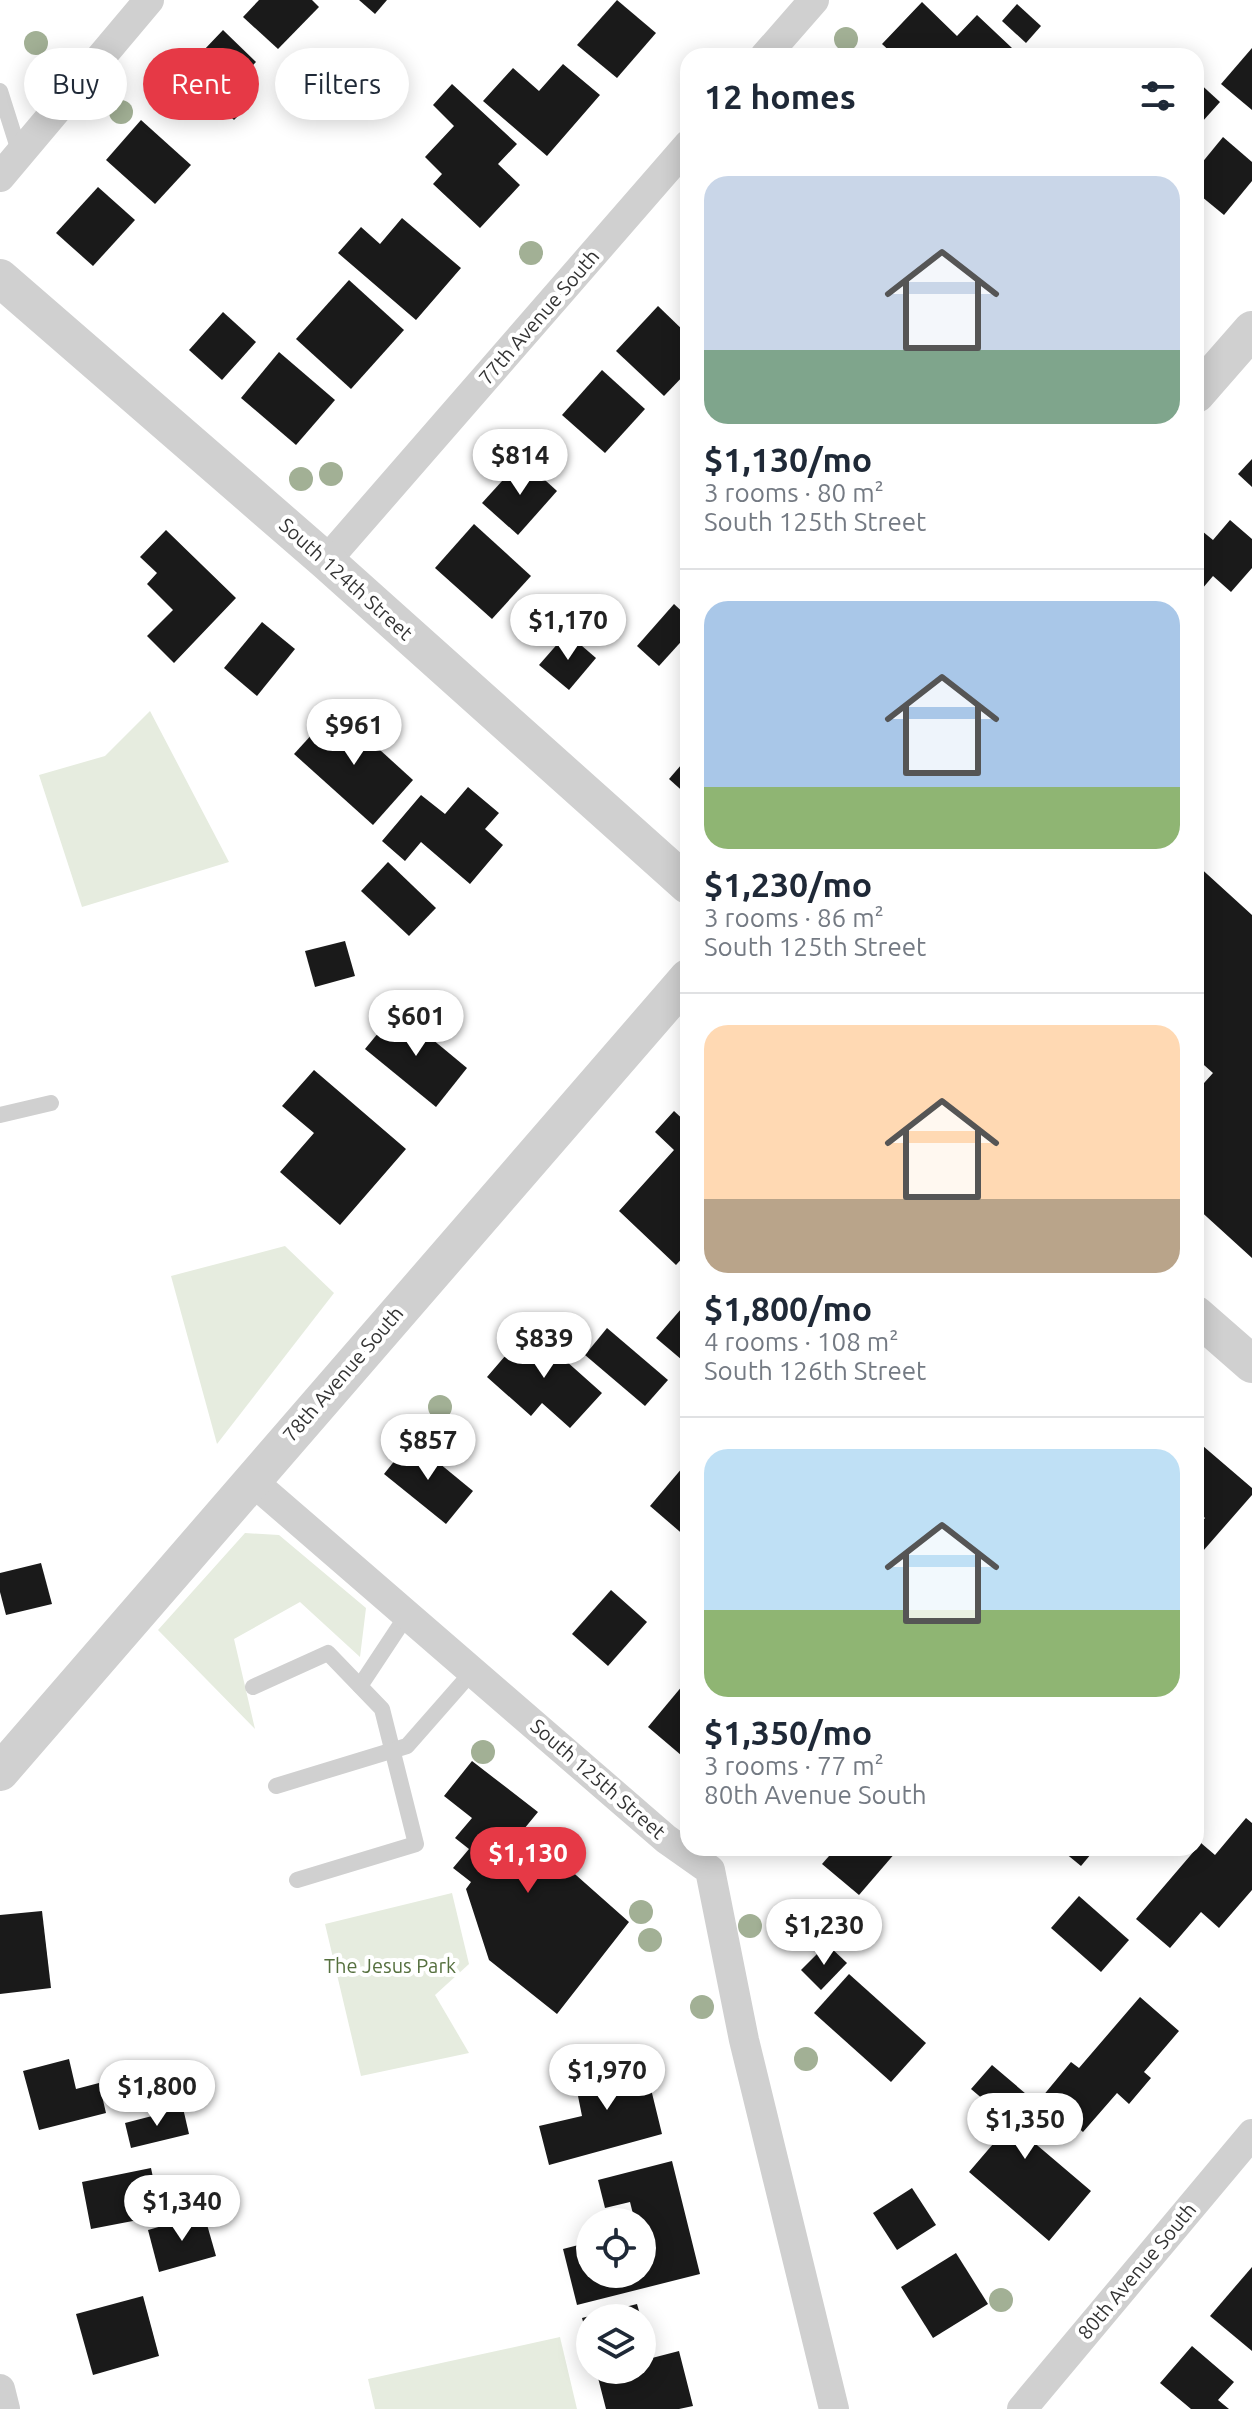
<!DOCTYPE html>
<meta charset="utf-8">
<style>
body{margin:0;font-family:Ubuntu,sans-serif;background:#f2f2f3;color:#1f2937;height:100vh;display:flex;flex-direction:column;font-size:30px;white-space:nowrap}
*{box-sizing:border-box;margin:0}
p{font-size:26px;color:#747a83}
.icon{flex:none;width:44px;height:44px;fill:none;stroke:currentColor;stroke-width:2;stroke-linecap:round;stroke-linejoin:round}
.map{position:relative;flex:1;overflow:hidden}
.sheet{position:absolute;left:680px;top:48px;width:524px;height:1808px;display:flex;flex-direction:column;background:#fff;border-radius:24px;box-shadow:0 4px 20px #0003}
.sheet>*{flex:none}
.banner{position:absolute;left:24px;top:48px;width:536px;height:72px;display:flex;gap:16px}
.tools{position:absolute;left:576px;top:2208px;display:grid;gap:16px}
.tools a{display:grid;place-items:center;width:80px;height:80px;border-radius:50%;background:#fff;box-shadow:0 4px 20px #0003;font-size:40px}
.price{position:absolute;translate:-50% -68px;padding:0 18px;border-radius:28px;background:#fff;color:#222;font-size:26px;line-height:52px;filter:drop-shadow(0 2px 4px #0008)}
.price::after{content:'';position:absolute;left:50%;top:48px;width:24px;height:18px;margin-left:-12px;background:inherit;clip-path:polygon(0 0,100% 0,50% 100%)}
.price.on{background:#e63946;color:#fff}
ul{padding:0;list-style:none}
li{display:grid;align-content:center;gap:16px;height:424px;padding:0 24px}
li+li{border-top:2px solid #e0e1e3}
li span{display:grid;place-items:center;height:248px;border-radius:24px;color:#555}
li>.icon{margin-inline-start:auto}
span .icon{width:144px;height:144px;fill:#fffc;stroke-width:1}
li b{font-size:34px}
h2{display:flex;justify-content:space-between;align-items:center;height:96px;padding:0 24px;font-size:34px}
.tag{padding:0 28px;border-radius:36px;background:#fff;box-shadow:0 4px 20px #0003;font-size:28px;line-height:72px}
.tag.on{background:#e63946;color:#fff}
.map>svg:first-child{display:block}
.green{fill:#e6ecdf}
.building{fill:#1a1a1a}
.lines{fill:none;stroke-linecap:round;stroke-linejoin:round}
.service{stroke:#d0d0d0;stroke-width:16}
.minor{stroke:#d0d0d0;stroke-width:30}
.tertiary{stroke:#d0d0d0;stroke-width:38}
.tree{fill:#a2b095}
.labels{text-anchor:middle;stroke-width:8;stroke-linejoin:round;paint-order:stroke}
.street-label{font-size:20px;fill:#333;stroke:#fff}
.park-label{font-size:20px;fill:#56703f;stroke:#fff}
</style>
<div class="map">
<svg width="1252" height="2409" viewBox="0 0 1252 2409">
<rect width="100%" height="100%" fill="#fff"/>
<g class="green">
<path d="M150 711 229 862 82 907 39 775 105 756Z"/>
<path d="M285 1246 334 1293 217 1444 171 1276Z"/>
<path d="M245 1533 279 1535 366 1608 360 1657 300 1602 234 1639 255 1729 158 1630Z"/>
<path d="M452 1893 469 1964 435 1995 469 2053 361 2076 325 1924Z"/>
<path d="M560 2337 577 2409H375L368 2379Z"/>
</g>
<g class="building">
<path d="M259 0H312L319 7 278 49 243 17Z"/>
<path d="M359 0H387L375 14Z"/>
<path d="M617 0 656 33 617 78 577 45Z"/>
<path d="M922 2 957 36 977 15 1012 48 1005 56H895L882 44Z"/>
<path d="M1017 4 1041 26 1026 43 1002 21Z"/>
<path d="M223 30 256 62 234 85 252 102 234 120 183 72Z"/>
<path d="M1252 48V110L1221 84Z"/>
<path d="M563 64 600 95 547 156 483 101 513 68 539 91Z"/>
<path d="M1196 80 1220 102 1202 122 1196 117Z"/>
<path d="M452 84 517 144 498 164 520 185 480 228 433 184 442 174 425 157 454 126 433 105Z"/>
<path d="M141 120 191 165 155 204 106 160Z"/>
<path d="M1223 137 1252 162V181L1224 215 1196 192V170Z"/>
<path d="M98 187 135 220 93 266 56 233Z"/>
<path d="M402 218 461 268 416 320 338 253 361 227 380 244Z"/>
<path d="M349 280 404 330 351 389 296 339Z"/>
<path d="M658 306 688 335V371L664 396 616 351Z"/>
<path d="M223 312 256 342 222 380 189 350Z"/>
<path d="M279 352 335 400 296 445 241 398Z"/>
<path d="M602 370 645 409 605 453 562 415Z"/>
<path d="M522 459 557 491 518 535 482 503Z"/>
<path d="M1252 459V487L1238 474Z"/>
<path d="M1230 520 1252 539V568L1231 592 1213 576 1196 596V526L1213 540Z"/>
<path d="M474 524 531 576 492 619 435 568Z"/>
<path d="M166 530 236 598 174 663 147 636 173 610 147 584 157 573 140 557Z"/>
<path d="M674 604 688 617V634L659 666 637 646Z"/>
<path d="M262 622 295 649 257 696 224 668Z"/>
<path d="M567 633 596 658 569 690 539 665Z"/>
<path d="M335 709 413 780 373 825 294 754Z"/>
<path d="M688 757V796L669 779Z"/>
<path d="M468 787 499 813 485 829 503 845 470 884 421 842 405 861 382 841 421 795 445 814Z"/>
<path d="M388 862 436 908 409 936 361 891Z"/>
<path d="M1196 864 1252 915V1258L1196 1207V1092L1213 1073 1196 1058Z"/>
<path d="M345 941 355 976 315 987 305 951Z"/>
<path d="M397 1010 467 1068 436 1107 365 1049Z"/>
<path d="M314 1070 406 1149 340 1225 280 1172 314 1133 282 1106Z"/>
<path d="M674 1111 688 1124V1252L676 1265 619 1211 674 1150 655 1132Z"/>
<path d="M688 1301V1365L656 1338Z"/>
<path d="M529 1328 602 1393 570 1428 542 1403 531 1416 487 1377Z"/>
<path d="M607 1328 668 1380 645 1406 585 1355Z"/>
<path d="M411 1440 473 1491 446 1524 384 1474Z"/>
<path d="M1196 1440 1252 1488V1495L1203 1551 1196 1545V1528L1205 1518 1196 1510Z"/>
<path d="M683 1467 688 1471 686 1537 650 1506Z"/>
<path d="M41 1563 52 1604 6 1615 0 1592V1573Z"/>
<path d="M611 1590 647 1622 608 1666 572 1634Z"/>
<path d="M688 1679V1761L648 1727Z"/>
<path d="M472 1761 538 1812 524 1829 629 1922 557 2014 489 1960 466 1889 471 1882 453 1868 469 1849 455 1838 472 1818 444 1796Z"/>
<path d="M1246 1818 1252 1823V1890L1219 1928 1201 1912 1170 1948 1136 1919 1201 1843 1215 1855Z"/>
<path d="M836 1848H892L896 1852 859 1895 822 1864Z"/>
<path d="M1059 1848H1096L1081 1866Z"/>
<path d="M1079 1896 1129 1940 1101 1972 1051 1928Z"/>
<path d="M42 1911 51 1988 0 1994V1915Z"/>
<path d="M827 1944 847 1963 821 1990 801 1970Z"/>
<path d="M849 1974 926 2043 891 2082 814 2013Z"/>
<path d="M1140 1997 1179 2031 1144 2072 1151 2078 1129 2104 1117 2093 1083 2132 1042 2097 1071 2062 1079 2068Z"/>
<path d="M641 2048 662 2134 549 2165 539 2126 582 2116 578 2096 601 2091 594 2060Z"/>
<path d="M69 2059 76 2089 99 2083 106 2113 39 2130 23 2071Z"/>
<path d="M992 2065 1052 2116 1031 2140 1091 2191 1049 2241 969 2172 1011 2123 971 2089Z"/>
<path d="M183 2108 189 2134 131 2148 125 2123Z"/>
<path d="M672 2161 700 2274 577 2305 563 2249 590 2242V2274H642V2222H635L630 2202 605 2208 598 2180Z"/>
<path d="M151 2168 156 2192 133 2196 138 2220 91 2229 82 2182Z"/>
<path d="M912 2188 936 2225 897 2250 873 2213Z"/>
<path d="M204 2214 216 2256 159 2272 148 2230Z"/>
<path d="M956 2253 988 2304 933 2338 901 2287Z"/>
<path d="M1252 2267V2351L1210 2316Z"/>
<path d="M143 2296 159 2356 93 2375 76 2314Z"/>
<path d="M637 2304 641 2318H590L589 2343 582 2318Z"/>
<path d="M643 2325 652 2358 679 2351 693 2406 679 2409H606L596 2370H642Z"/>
<path d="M1192 2346 1234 2382 1218 2400 1229 2409H1191L1160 2383Z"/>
</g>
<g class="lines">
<g class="service">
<path d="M0 91 20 154"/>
<path d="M0 1115 51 1103"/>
<path d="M360 1686 407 1615"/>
<path d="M253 1687 328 1653 382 1709 416 1844 297 1880"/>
<path d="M276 1786 407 1746 472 1672"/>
</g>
<g class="minor">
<path d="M765 56 814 0"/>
<path d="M0 177 149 0"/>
<path d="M326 561 688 145"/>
<path d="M251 1480 666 1839 710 1870 744 2040 834 2409"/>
<path d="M0 2389 5 2409"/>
<path d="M1022 2409 1252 2134"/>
</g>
<g class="tertiary">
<path d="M0 278 326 561 688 885"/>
<path d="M1196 394 1252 330"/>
<path d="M1196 1315 1252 1364"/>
<path d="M0 1772 688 978"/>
</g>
</g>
<g class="tree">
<circle cx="846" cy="39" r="12"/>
<circle cx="36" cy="43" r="12"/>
<circle cx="121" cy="112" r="12"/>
<circle cx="531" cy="253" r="12"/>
<circle cx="331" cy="474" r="12"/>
<circle cx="301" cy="479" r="12"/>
<circle cx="440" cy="1407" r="12"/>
<circle cx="483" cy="1752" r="12"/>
<circle cx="641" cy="1912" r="12"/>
<circle cx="750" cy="1926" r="12"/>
<circle cx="650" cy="1940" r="12"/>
<circle cx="702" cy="2007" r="12"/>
<circle cx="806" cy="2059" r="12"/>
<circle cx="1001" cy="2300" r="12"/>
</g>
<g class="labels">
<g class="street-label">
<text transform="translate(539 317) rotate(-49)" y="7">77th Avenue South</text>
<text transform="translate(346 579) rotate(42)" y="7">South 124th Street</text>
<text transform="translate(343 1374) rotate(-49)" y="7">78th Avenue South</text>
<text transform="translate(598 1779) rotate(41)" y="7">South 125th Street</text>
<text transform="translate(1137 2271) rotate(-50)" y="7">80th Avenue South</text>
</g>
<g class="park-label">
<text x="390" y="1973">The Jesus Park</text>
</g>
</g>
</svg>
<div class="tools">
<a><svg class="icon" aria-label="locate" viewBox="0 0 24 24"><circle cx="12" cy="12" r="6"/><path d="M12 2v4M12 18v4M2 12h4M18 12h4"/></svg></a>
<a><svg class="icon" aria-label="layers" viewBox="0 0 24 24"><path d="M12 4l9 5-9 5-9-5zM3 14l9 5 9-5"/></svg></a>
</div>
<b class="price" style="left:520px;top:497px">$814</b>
<b class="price" style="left:568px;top:662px">$1,170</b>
<b class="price" style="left:354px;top:767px">$961</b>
<b class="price" style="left:416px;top:1058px">$601</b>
<b class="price" style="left:544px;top:1380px">$839</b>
<b class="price" style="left:428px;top:1482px">$857</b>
<b class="price on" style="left:528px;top:1895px">$1,130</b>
<b class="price" style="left:824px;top:1967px">$1,230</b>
<b class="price" style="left:607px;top:2112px">$1,970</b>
<b class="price" style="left:157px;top:2128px">$1,800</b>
<b class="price" style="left:1025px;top:2161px">$1,350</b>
<b class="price" style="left:182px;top:2243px">$1,340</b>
<div class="banner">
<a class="tag">Buy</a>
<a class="tag on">Rent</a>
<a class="tag">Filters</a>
</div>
<section class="sheet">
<h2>12 homes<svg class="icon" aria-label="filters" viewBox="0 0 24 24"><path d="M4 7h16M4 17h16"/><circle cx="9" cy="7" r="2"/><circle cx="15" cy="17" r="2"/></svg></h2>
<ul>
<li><span style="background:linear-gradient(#c9d6e8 70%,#7fa58c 0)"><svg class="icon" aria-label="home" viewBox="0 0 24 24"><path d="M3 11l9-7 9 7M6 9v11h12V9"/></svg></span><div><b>$1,130/mo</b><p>3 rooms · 80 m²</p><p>South 125th Street</p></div></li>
<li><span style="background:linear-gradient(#a9c7e8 75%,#8fb573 0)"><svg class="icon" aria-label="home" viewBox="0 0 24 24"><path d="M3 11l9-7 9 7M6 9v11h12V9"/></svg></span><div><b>$1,230/mo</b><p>3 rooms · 86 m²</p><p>South 125th Street</p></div></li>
<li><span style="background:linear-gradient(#ffd9b3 70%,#b9a48a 0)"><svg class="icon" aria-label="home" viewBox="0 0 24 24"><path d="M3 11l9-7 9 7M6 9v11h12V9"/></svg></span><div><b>$1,800/mo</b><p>4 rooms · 108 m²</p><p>South 126th Street</p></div></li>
<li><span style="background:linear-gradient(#bfe0f5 65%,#8fb573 0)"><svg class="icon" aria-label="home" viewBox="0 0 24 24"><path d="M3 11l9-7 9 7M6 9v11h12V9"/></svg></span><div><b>$1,350/mo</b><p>3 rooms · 77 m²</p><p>80th Avenue South</p></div></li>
</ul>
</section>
</div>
